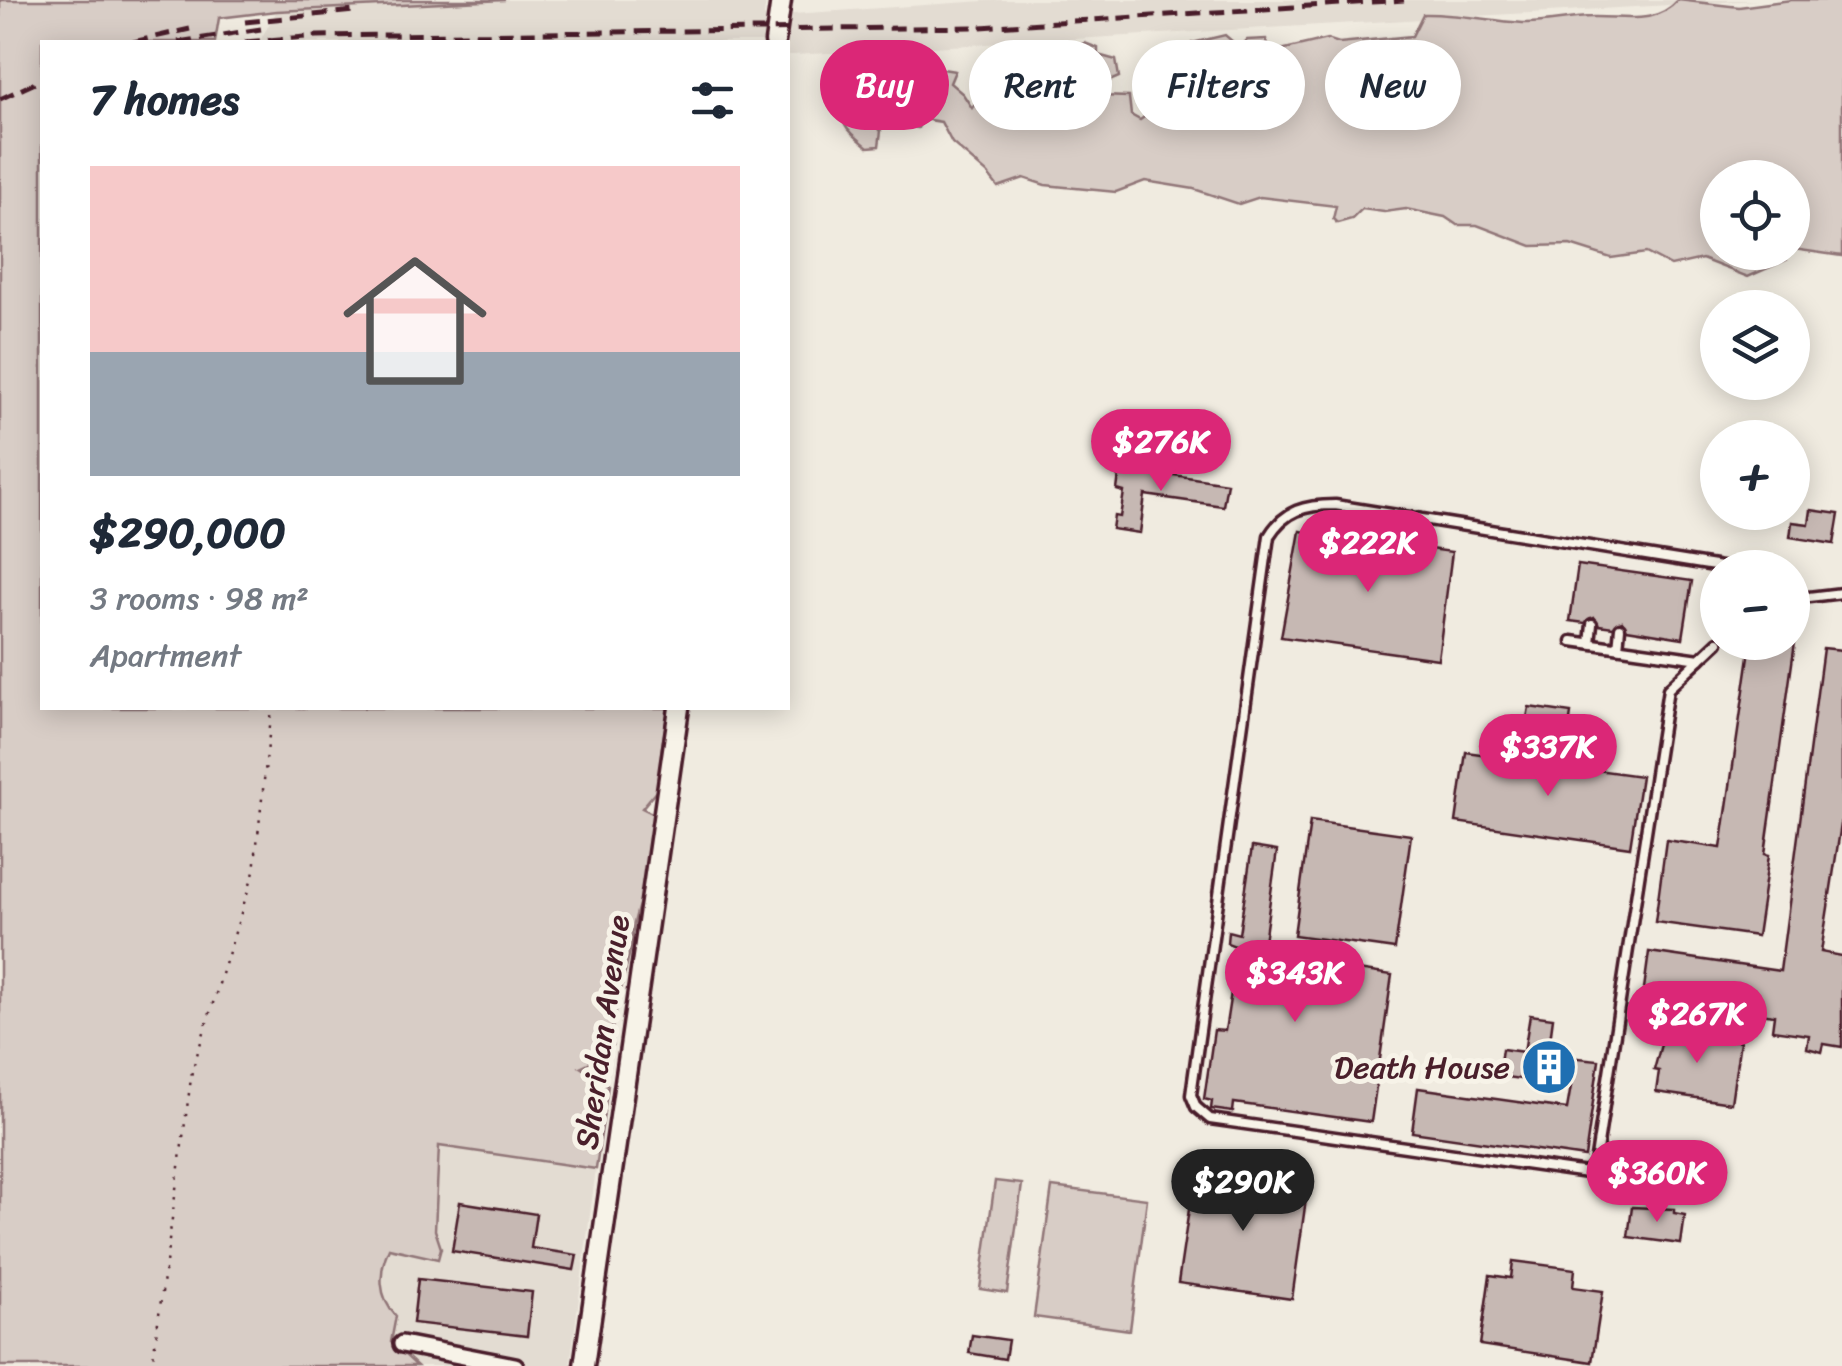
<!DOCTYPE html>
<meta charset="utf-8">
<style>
body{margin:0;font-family:Sriracha,sans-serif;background:#f6f6f7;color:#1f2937;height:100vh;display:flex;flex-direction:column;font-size:38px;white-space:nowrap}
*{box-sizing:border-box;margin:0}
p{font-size:32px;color:#747a83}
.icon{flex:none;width:55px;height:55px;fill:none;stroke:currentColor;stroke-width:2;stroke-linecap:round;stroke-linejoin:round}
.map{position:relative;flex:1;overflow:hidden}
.details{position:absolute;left:40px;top:40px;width:750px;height:670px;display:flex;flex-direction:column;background:#fff;border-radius:0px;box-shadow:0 5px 25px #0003}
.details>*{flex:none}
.top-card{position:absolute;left:820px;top:40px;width:870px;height:90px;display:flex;gap:20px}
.controls{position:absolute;left:1700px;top:160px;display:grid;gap:20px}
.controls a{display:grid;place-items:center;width:110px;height:110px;border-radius:50%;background:#fff;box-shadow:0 5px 25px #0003;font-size:50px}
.price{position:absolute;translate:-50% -85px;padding:0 22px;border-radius:35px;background:#db2777;color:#fff;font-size:32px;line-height:65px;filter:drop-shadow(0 2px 5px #0008)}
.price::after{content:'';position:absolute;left:50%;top:60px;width:30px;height:22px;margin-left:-15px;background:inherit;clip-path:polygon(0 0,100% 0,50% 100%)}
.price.on{background:#222;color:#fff}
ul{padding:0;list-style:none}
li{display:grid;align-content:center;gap:20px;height:530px;padding:0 50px}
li+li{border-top:2px solid #e0e1e3}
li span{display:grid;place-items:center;height:310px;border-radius:0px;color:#555}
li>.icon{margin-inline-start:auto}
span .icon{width:180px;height:180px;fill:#fffc;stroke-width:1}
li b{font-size:42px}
h2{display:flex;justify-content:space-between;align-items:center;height:120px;padding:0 50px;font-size:42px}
.tag{padding:0 35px;border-radius:45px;background:#fff;box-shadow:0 5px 25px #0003;font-size:35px;line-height:90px}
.tag.on{background:#db2777;color:#fff}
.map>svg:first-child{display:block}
.built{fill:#e3dcd2}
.green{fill:#d8cdc6;stroke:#917678;stroke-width:2.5}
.building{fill:#c6b8b3;stroke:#4a1f2b;stroke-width:2.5}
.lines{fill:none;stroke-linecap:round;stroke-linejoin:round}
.service-casing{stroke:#4a1f2b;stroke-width:15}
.minor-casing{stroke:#4a1f2b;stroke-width:22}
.tertiary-casing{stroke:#4a1f2b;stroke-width:25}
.path{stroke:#4a1f2b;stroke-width:2.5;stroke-dasharray:2.5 8;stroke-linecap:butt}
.service{stroke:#f7f3e8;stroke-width:8}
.minor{stroke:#f7f3e8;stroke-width:15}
.tertiary{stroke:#f7f3e8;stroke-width:18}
.rail{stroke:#4a1f2b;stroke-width:5;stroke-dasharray:15 8;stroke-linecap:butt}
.labels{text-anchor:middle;stroke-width:10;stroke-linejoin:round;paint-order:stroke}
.street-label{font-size:32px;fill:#4a1f2b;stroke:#f7f3e8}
.poi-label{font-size:32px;fill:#4a1f2b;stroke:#f7f3e8;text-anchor:end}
</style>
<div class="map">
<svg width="1842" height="1366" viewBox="0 0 1842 1366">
<rect width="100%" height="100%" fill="#f0ebe0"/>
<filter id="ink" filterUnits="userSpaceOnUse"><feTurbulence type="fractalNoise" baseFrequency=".01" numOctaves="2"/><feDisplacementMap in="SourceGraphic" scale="20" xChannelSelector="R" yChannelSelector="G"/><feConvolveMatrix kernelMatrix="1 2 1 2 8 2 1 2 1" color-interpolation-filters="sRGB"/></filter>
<g filter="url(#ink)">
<g class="built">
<path d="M505 0H766L764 16 998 0H1757L794 55H788V42H259L277 11Z"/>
<path d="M438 1146 596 1169 570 1366H417L391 1342 393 1330 381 1290 382 1263 388 1248 418 1254 441 1247 435 1230Z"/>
</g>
<g class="green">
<path d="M0 0H505L277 11 219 18 215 42H42V708H668C666 735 656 756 662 784L642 808 658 816 649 839C659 866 631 911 632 942L611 1032 613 1045 604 1056 580 1067 608 1085 596 1169 439 1146 435 1230 441 1248 438 1259 389 1248C378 1272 378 1297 396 1316L391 1342 417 1366H0Z"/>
<path d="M1678 0 1739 7 1791 0H1842V256L1793 249 1792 178H1718V252L1776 253 1786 260 1748 277 1702 259 1671 266 1646 253 1611 258 1570 245 1532 246 1477 225H1457L1445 217 1406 209 1384 212 1362 209 1352 219 1337 223 1333 219 1336 206 1260 197 1239 204 1194 189 1145 181 1116 192 1045 185 1024 178 998 187 987 173 952 143 941 122 923 119 918 128C900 126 887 120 873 109L866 116 881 131 879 146 868 147C842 126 839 122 840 88L846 99 868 101 869 95 854 88 846 74 849 62 861 49 887 56 892 73 889 99 900 102 903 113 928 105C916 94 911 91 911 74L918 65 955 71 950 83 963 94 972 108 994 74V63L1001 49 1010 46 1044 55 1052 76 1060 72V60L1068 48 1085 43 1098 48V55L1116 60 1119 77 1100 85 1101 96 1129 97 1131 115 1140 120 1151 112 1146 90 1159 76 1169 79 1181 74 1188 82 1180 123 1189 124 1200 81H1192L1188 70 1192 43 1225 35 1240 48 1247 40 1266 39 1268 53 1327 39 1339 43 1412 36 1423 14C1456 13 1489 21 1523 23 1546 24 1569 17 1592 17 1623 16 1655 26 1678 0Z"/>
<path d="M995 1181 1022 1184 1007 1293 980 1289Z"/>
<path d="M1052 1187 1147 1199 1130 1330 1034 1317Z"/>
</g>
<g class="building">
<path d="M1120 467 1227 483 1223 506 1145 495 1140 533 1112 529 1114 516 1120 517 1124 492 1117 490Z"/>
<path d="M1811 510 1839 514 1834 544 1790 537 1792 522 1809 524Z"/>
<path d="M1300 531 1452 552 1438 659 1281 637Z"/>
<path d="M1578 565 1692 581 1683 638 1627 629 1622 621 1613 627 1599 625 1594 617 1585 623 1570 621Z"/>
<path d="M1751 642H1795L1765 854 1769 855 1757 936 1655 922 1666 840 1721 848Z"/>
<path d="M1823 648 1842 650V818L1821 952 1842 956V1047L1824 1044 1822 1052 1807 1048 1809 1035 1772 1030 1774 1015 1643 996 1649 952 1780 971Z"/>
<path d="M1529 707 1571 713 1567 741 1524 735Z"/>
<path d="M1466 752 1641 776 1630 847 1456 822Z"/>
<path d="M1310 821 1411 835 1395 949 1294 935Z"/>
<path d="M1252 847 1277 851 1262 956 1392 975 1371 1122 1234 1103 1233 1112 1211 1109 1212 1101 1204 1099 1214 1030 1225 1031 1238 947 1227 943 1228 931 1239 934Z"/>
<path d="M1530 1015 1553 1018 1548 1055 1599 1060 1585 1157 1412 1132 1418 1088 1567 1109 1571 1086 1498 1076 1502 1049 1524 1052Z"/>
<path d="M1665 1030 1740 1041 1731 1103 1656 1092 1659 1071 1654 1070Z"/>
<path d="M1195 1169 1308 1185 1292 1299 1178 1283Z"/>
<path d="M460 1202 536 1214 531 1248 577 1255 574 1270 452 1251Z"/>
<path d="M1632 1207 1674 1209V1213L1685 1215 1681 1244 1628 1237Z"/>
<path d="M1513 1261 1575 1269 1573 1287 1603 1291 1592 1362 1480 1345 1490 1275 1511 1278Z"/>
<path d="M418 1279 532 1292 527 1336 413 1323Z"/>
<path d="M972 1335 1008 1340 1005 1359 969 1353Z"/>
</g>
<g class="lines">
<g class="service-casing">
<g id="service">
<path d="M1792 599 1842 593"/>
<path d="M1572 641 1700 659"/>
<path d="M1718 642 1668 689 1595 1164 1587 1173 1210 1119 1196 1107 1191 1095 1269 536C1285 510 1305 505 1335 505L1727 568"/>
<path d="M1590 643 1592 624"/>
<path d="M1618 647 1620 628"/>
</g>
</g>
<g class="minor-casing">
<path id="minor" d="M402 1344 515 1366"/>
</g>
<g class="tertiary-casing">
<g id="tertiary">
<path d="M775 42 781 0"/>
<path d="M584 1366 679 708"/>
</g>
</g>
<path class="path" d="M152 1366 192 1071 254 871 272 708"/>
<use href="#service" class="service"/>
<use href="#minor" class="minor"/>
<use href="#tertiary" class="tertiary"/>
<g class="rail">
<path d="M245 22 354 11"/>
<path d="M133 42 190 29"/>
<path d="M178 42 261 29"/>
<path d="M245 42 317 36 980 27 1404 0"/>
<path d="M0 99 42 80"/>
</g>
</g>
</g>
<defs>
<g id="building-disc" transform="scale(2.875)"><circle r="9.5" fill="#1f6fb2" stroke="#f7f3e8"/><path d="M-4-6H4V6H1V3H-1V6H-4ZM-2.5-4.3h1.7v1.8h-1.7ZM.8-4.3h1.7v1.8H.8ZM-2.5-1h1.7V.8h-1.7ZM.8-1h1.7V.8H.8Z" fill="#fff"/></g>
</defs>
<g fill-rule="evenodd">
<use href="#building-disc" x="1549" y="1067"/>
</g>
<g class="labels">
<g class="street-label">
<text transform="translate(602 1032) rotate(-82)" y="11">Sheridan Avenue</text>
</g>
<g class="poi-label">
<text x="1510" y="1078">Death House</text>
</g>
</g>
</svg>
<div class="controls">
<a><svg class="icon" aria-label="locate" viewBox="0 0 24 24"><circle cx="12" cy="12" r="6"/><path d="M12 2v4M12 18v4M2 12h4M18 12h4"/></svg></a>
<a><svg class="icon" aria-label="layers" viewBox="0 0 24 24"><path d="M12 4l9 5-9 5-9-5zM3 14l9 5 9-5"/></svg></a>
<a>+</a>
<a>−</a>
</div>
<b class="price" style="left:1161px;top:494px">$276K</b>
<b class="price" style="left:1368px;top:595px">$222K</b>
<b class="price" style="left:1548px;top:799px">$337K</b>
<b class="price" style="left:1295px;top:1025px">$343K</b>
<b class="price" style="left:1697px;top:1066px">$267K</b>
<b class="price" style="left:1657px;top:1225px">$360K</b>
<b class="price on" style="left:1243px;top:1234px">$290K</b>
<div class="top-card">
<a class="tag on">Buy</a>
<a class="tag">Rent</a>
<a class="tag">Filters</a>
<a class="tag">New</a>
</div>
<section class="details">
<h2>7 homes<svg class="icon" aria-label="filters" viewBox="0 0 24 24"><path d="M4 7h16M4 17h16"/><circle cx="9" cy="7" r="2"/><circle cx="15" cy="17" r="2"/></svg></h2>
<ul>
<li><span style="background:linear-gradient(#f6c9c9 60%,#9aa5b1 0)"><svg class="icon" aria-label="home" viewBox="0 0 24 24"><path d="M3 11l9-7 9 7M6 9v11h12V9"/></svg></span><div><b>$290,000</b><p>3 rooms · 98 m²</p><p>Apartment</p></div></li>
</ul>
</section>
</div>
